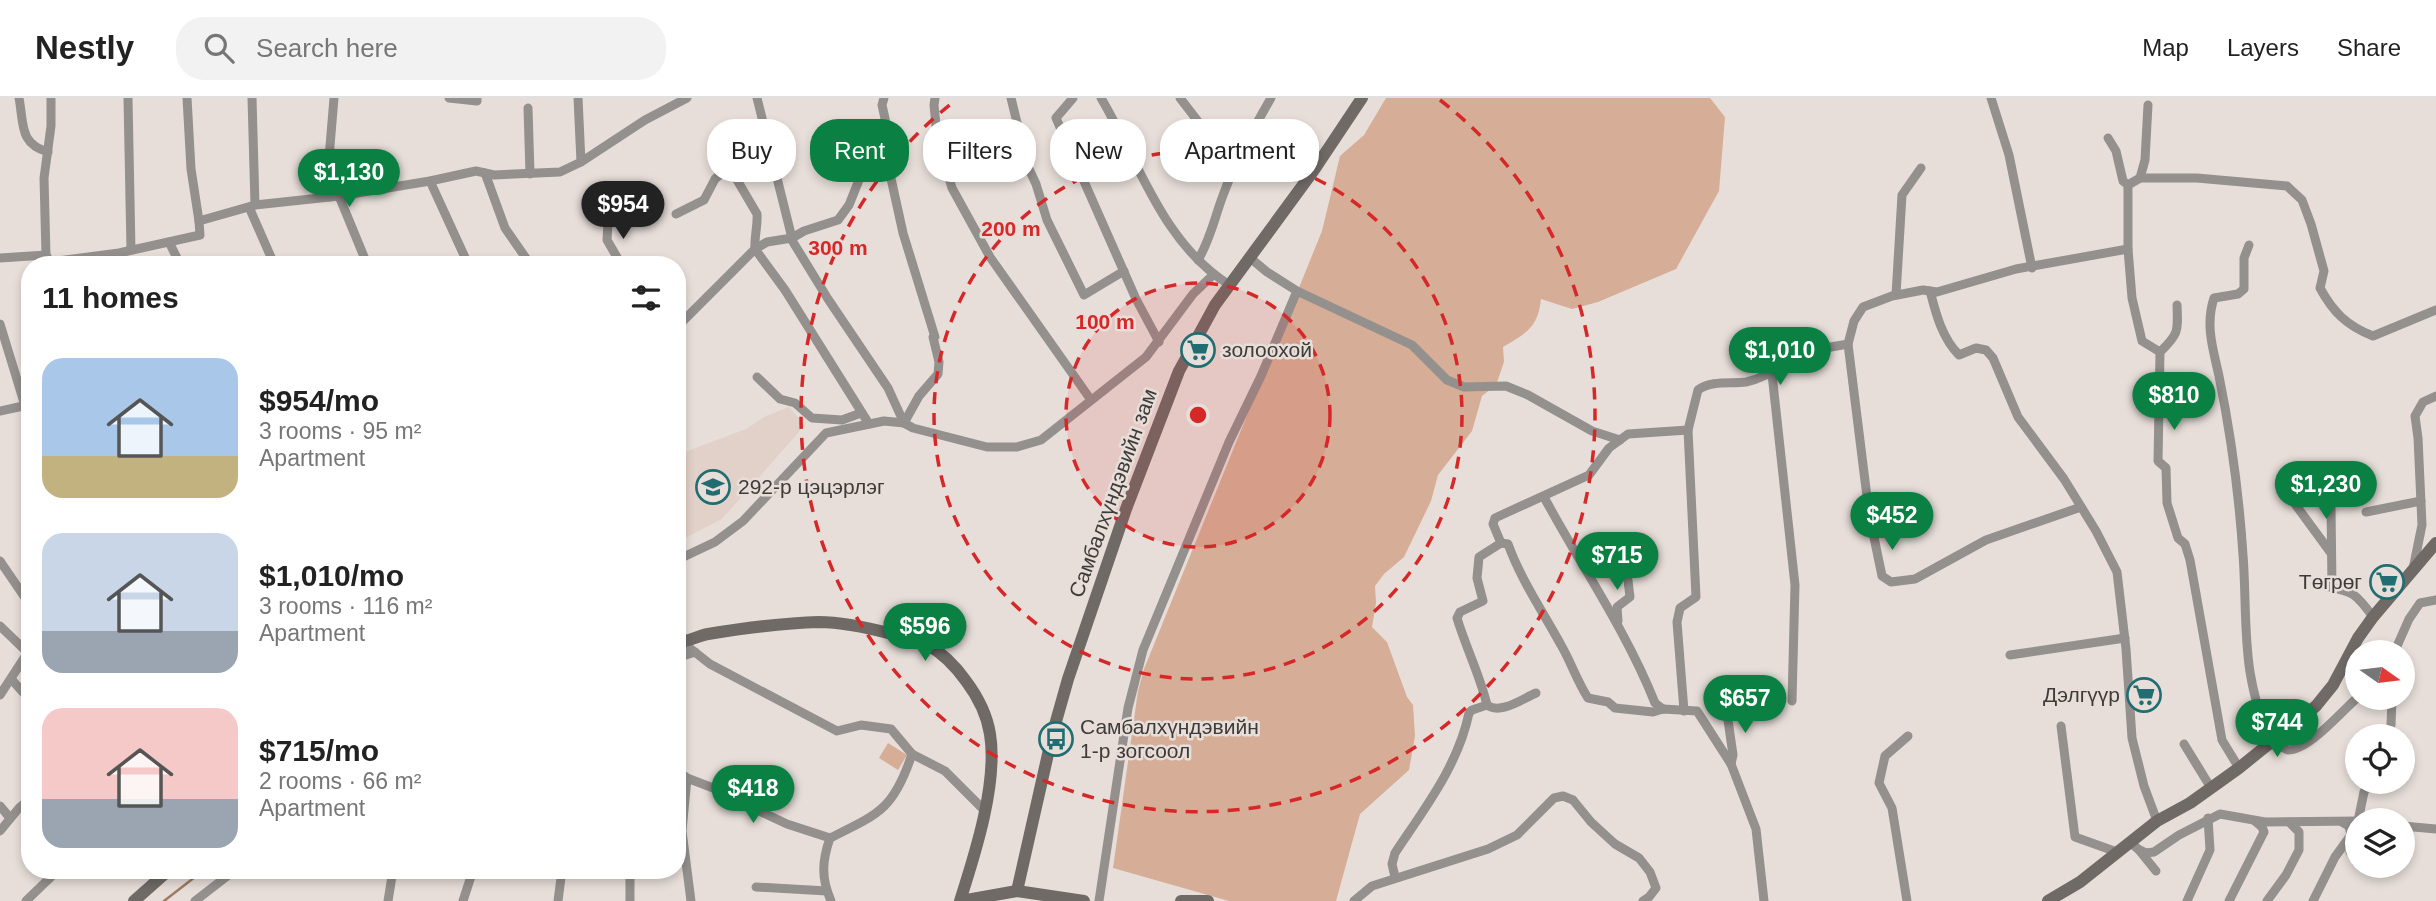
<!DOCTYPE html>
<meta charset="utf-8">
<style>
body{margin:0;font-family:Helvetica,sans-serif;background:#f2f2f2;color:#222;height:100vh;display:flex;flex-direction:column;font-size:26px;white-space:nowrap}
*{box-sizing:border-box;margin:0}
p{font-size:23px;color:#767676}
.icon{flex:none;width:38px;height:38px;fill:none;stroke:currentColor;stroke-width:2;stroke-linecap:round;stroke-linejoin:round}
.map{position:relative;flex:1;overflow:hidden}
.panel{position:absolute;left:21px;top:158px;width:665px;height:623px;display:flex;flex-direction:column;background:#fff;border-radius:28px;box-shadow:0 4px 10px #0003}
.panel>*{flex:none}
.hud{position:absolute;left:707px;top:21px;width:665px;height:63px;display:flex;gap:14px}
.needle{width:46px;rotate:104deg}
.fabs{position:absolute;left:2345px;top:542px;display:grid;gap:14px}
.fabs a{display:grid;place-items:center;width:70px;height:70px;border-radius:50%;background:#fff;box-shadow:0 4px 10px #0003;font-size:35px}
.price{position:absolute;translate:-50% -60px;padding:0 16px;border-radius:24px;background:#0b8043;color:#fff;font-size:23px;line-height:46px;filter:drop-shadow(0 2px 4px #0008)}
.price::after{content:'';position:absolute;left:50%;top:42px;width:21px;height:16px;margin-left:-10px;background:inherit;clip-path:polygon(0 0,100% 0,50% 100%)}
.price.selected{background:#222;color:#fff}
ul{padding:0;list-style:none}
li{display:flex;align-items:center;gap:21px;height:175px;padding:0 21px}
li span{display:grid;place-items:center;flex:none;width:196px;height:140px;border-radius:21px;color:#555}
li>.icon{margin-inline-start:auto}
span .icon{width:84px;height:84px;fill:#fffc;stroke-width:1}
li b{font-size:30px}
h2{display:flex;justify-content:space-between;align-items:center;height:84px;padding:0 21px;font-size:30px}
.chip{padding:0 24px;border-radius:28px;background:#fff;box-shadow:0 4px 10px #0003;font-size:24px;line-height:63px}
.chip.selected{background:#0b8043;color:#fff}
header{display:flex;align-items:center;gap:42px;box-sizing:border-box;height:98px;padding:0 35px;background:#fff;border-bottom:2px solid #e0e0e0}
header strong{font-size:33px}
nav{display:flex;gap:38px;margin-inline-start:auto;font-size:24px}
.search{width:490px;height:63px;background:#f2f2f2;display:flex;align-items:center;gap:18px;box-sizing:border-box;padding:0 24px;border-radius:28px;color:#767676;font-size:26px}
.map>svg:first-child{display:block}
.built{fill:#e2d1c8}
.green{fill:#d6ad96}
.lines{fill:none;stroke-linecap:round;stroke-linejoin:round}
.stream{stroke:#a17a64;stroke-width:2.5}
.street{stroke:#94908e;stroke-width:9}
.secondary{stroke:#706a67;stroke-width:12}
.ring{fill:none;stroke:#d62828;stroke-width:3.5;stroke-dasharray:12 9}
.labels{text-anchor:middle;stroke-width:5;stroke-linejoin:round;paint-order:stroke}
.poi-label{font-size:21px;fill:#3f3b39;stroke:#e7ded9;text-anchor:start}
.street-label{font-size:21px;fill:#3f3b39;stroke:#e7ded9}
.centre{fill:#d62828;stroke:#e7ded9;stroke-width:3.5}
.ring-label{font-size:21px;text-anchor:middle;font-weight:bold;fill:#d62828;stroke:#e7ded9;stroke-width:5;stroke-linejoin:round;paint-order:stroke}
</style>
<header>
<strong>Nestly</strong>
<div class="search"><svg class="icon" aria-label="search" viewBox="0 0 24 24"><circle cx="10" cy="10" r="6"/><path d="M15 15l6 6"/></svg>Search here</div>
<nav><a>Map</a><a>Layers</a><a>Share</a></nav>
</header>
<div class="map">
<svg width="2436" height="803" viewBox="0 0 2436 803">
<rect width="100%" height="100%" fill="#e7ded9"/>
<path class="built" d="M789 309 805 327 722 421 681 442 677 434V357L746 331 766 318Z"/>
<g class="green">
<path d="M1386 0H1710L1725 19 1719 93 1676 171 1598 204 1572 211 1541 201C1538 230 1526 235 1503 249L1504 264 1496 287 1482 298 1472 333 1438 377 1431 403 1404 459 1384 476 1375 488 1376 505 1372 529 1387 544 1407 599 1413 607 1415 638 1409 672 1360 716 1336 803H1229L1113 770 1138 593 1144 571 1322 133 1340 58 1364 37Z"/>
<path d="M888 645 907 657 898 672 879 660Z"/>
</g>
<g class="lines">
<path class="stream" d="M164 803 204 772"/>
<g class="street">
<path d="M19 0C24 26 19 46 48 54"/>
<path d="M128 0 131 152"/>
<path d="M187 0 191 71 199 123"/>
<path d="M252 0 255 107"/>
<path d="M449 0 477 3V0"/>
<path d="M578 0 581 64"/>
<path d="M757 0 793 144 828 201 888 290 904 325"/>
<path d="M884 0 882 7 886 25 883 44 903 135 935 239H933L939 264 938 276 919 298 904 325"/>
<path d="M935 0 934 7 937 38 952 90 990 159 1091 302"/>
<path d="M1011 0 1021 41V54L1036 86 1047 122 1084 197 1124 173"/>
<path d="M1073 0 1056 20 1136 201 1159 244"/>
<path d="M1101 0C1139 64 1162 144 1228 186"/>
<path d="M1180 0 1200 26 1240 54"/>
<path d="M1991 0 2009 57 2032 170"/>
<path d="M2148 7 2145 62 2140 80 2128 87V151L2132 200 2142 243 2160 254 2158 363 2166 370 2167 405 2178 440 2185 446 2190 462 2222 642 2239 670"/>
<path d="M528 10 530 76"/>
<path d="M2108 40 2116 53 2123 83 2128 87"/>
<path d="M485 75 505 130 530 166"/>
<path d="M2140 80H2197L2287 88 2302 102 2311 126 2324 173 2320 190C2333 214 2347 228 2373 238L2436 212"/>
<path d="M430 83 468 166"/>
<path d="M339 98 367 166"/>
<path d="M330 99 328 72 334 0"/>
<path d="M249 109 274 166"/>
<path d="M676 116 704 102 715 81 730 68"/>
<path d="M608 125 607 142 621 166"/>
<path d="M169 144 180 166"/>
<path d="M2249 147 2244 160V191L2238 196 2214 200C2205 227 2213 251 2219 278 2231 337 2239 396 2243 457 2246 495 2244 536 2250 574 2254 598 2263 642 2288 652 2309 652 2341 614 2357 600"/>
<path d="M755 151C754 139 758 128 757 116L730 70V53L737 45 765 33"/>
<path d="M755 151 767 144 792 140 804 133 838 122 849 107 859 82"/>
<path d="M46 157 44 80 51 28V0"/>
<path d="M0 160 46 157 50 164 119 155 200 137 199 123 255 107 339 98 430 83 476 73 494 77 560 74 581 64 645 22 687 0"/>
<path d="M1198 162C1210 142 1214 122 1222 100 1235 64 1252 33 1271 0"/>
<path d="M1297 193 1412 247 1447 282 1464 289 1506 288 1528 297 1592 333 1620 342"/>
<path d="M1930 193C1936 216 1942 240 1959 257L1976 250 1986 252 1993 260 2018 319 2064 381 2096 433 2117 474 2126 551 2132 640 2144 688 2157 723"/>
<path d="M1896 197 1902 97 1921 70"/>
<path d="M0 226 30 324"/>
<path d="M677 229 755 151 785 192 869 326"/>
<path d="M1848 246 1869 415 1882 478 1891 484 1915 481 1986 442 2081 409"/>
<path d="M2160 254C2179 236 2178 233 2177 207"/>
<path d="M1772 276 1795 487 1792 603"/>
<path d="M757 279 780 301 795 305 812 320 842 322 861 315"/>
<path d="M0 313 23 308"/>
<path d="M1544 399C1581 468 1626 532 1655 605L1663 611"/>
<path d="M2295 406 2331 455"/>
<path d="M2331 409 2332 489"/>
<path d="M2366 414 2421 403"/>
<path d="M1501 445 1508 446C1521 482 1543 514 1561 547 1571 564 1577 583 1588 600L1608 604 1615 610 1653 614 1663 611 1697 613 1731 666 1756 731 1764 803"/>
<path d="M677 462 715 444 743 423 826 335 884 323 904 325 913 330 987 349H1017L1041 342 1146 259 1193 196 1213 177"/>
<path d="M0 463 30 507"/>
<path d="M2413 471 2422 427 2418 340 2415 318 2423 304 2436 298"/>
<path d="M2321 487C2352 494 2354 492 2373 519"/>
<path d="M1618 523 1617 509 1630 499 1626 466"/>
<path d="M0 528 27 554"/>
<path d="M682 544 710 566 837 633 861 627 891 631 912 656 945 673 984 712"/>
<path d="M2394 555 2409 521 2420 505 2436 502"/>
<path d="M2010 557 2125 540"/>
<path d="M677 560 695 554"/>
<path d="M12 582 30 602"/>
<path d="M0 597 30 551"/>
<path d="M1487 607C1480 577 1466 550 1457 520L1460 514 1483 503 1477 480 1479 459 1501 445 1493 426 1495 420 1589 377 1609 350 1628 336 1688 332"/>
<path d="M1726 608 1733 657 1731 666"/>
<path d="M1684 613 1677 524 1680 510 1696 499 1688 332 1698 292C1712 282 1730 286 1746 284 1767 280 1777 268 1795 260 1812 252 1830 249 1848 246L1854 223 1863 209 1892 198 1923 192 1937 194 2016 171 2128 151"/>
<path d="M2061 628 2075 739 2117 754"/>
<path d="M2387 639 2391 627 2392 600"/>
<path d="M2184 646 2211 690"/>
<path d="M677 672 687 680 682 733 691 803"/>
<path d="M687 680 734 698 757 712 787 726 830 740"/>
<path d="M0 708 10 720"/>
<path d="M2358 723 2364 694 2369 684"/>
<path d="M2403 728 2436 731"/>
<path d="M0 733 19 710 30 701"/>
<path d="M2351 738 2350 754 2356 764"/>
<path d="M2130 744 2138 751 2146 755 2154 754 2179 737 2220 716 2265 724 2357 723"/>
<path d="M2139 752 2156 773"/>
<path d="M630 772V803"/>
<path d="M1395 779 1392 766 1395 755C1424 711 1458 668 1469 615L1472 612 1487 607C1500 617 1522 601 1536 595"/>
<path d="M756 789 827 793"/>
<path d="M26 803 58 772"/>
<path d="M195 803 235 772"/>
<path d="M388 803 393 772"/>
<path d="M463 803 473 772"/>
<path d="M558 803 562 772"/>
<path d="M831 803C821 780 822 763 830 740 879 716 894 711 912 656"/>
<path d="M1099 803 1128 610 1143 552 1229 344 1261 278 1297 193 1267 174 1249 159"/>
<path d="M1354 803 1372 788 1488 751 1517 737 1554 700 1563 698 1573 702 1591 724 1615 746 1639 760 1650 774 1656 790 1649 799 1643 803"/>
<path d="M1907 803 1892 710 1879 685 1885 658 1908 638"/>
<path d="M2187 803 2210 752 2208 720"/>
<path d="M2229 803 2264 734 2262 729 2255 723"/>
<path d="M2267 803 2286 777 2299 752V734L2289 724"/>
<path d="M2313 803 2335 759 2351 737 2349 728 2342 724"/>
</g>
<g class="secondary">
<path d="M677 544C688 544 697 538 708 536 745 530 781 525 819 524 843 524 869 530 892 536 904 539 917 542 928 547 944 556 956 569 966 583 978 599 987 617 990 636 998 685 975 756 960 803"/>
<path d="M1017 793 1053 634 1068 581 1126 411 1179 273 1215 207 1314 72 1362 0"/>
<path d="M134 803 169 772"/>
<path d="M961 803 1017 793 1084 803"/>
<path d="M1181 803H1208"/>
<path d="M2048 803 2080 784 2157 723 2190 705 2239 670 2316 608 2333 587 2358 540 2373 519 2436 445"/>
</g>
</g>
<circle cx="1198" cy="317" r="132" fill="#d62828" fill-opacity=".12"/>
<g class="ring">
<circle cx="1198" cy="317" r="132"/>
<circle cx="1198" cy="317" r="264"/>
<path d="M1440 2A397 397 0 1 1 956 2"/>
</g>
<defs>
<g id="supermarket-ring" transform="scale(1.75)"><circle r="9.5" fill="#e7ded9" stroke="#216d71" stroke-width="1.5"/><path d="M-6-5.5h2.5l.6 2H6L4.5 2H-2.5L-4.4-4H-6ZM-1.5 3.2a1.3 1.3 0 1 0 .1 0ZM3 3.2a1.3 1.3 0 1 0 .1 0Z" fill="#216d71"/></g>
<g id="school-ring" transform="scale(1.75)"><circle r="9.5" fill="#e7ded9" stroke="#216d71" stroke-width="1.5"/><path d="M0-5L7-2L0 1L-7-2ZM-4 1L0 2.5L4 1V4Q0 6-4 4Z" fill="#216d71"/></g>
<g id="bus-ring" transform="scale(1.75)"><circle r="9.5" fill="#e7ded9" stroke="#216d71" stroke-width="1.5"/><path d="M-5-6H5V4H4V6H2V4H-2V6H-4V4H-5ZM-3.5-4V0h7V-4ZM-3.5 1.2v1.5H-2V1.2ZM2 1.2v1.5H3.5V1.2Z" fill="#216d71"/></g>
</defs>
<g fill-rule="evenodd">
<use href="#supermarket-ring" x="1198" y="252"/>
<use href="#school-ring" x="713" y="389"/>
<use href="#supermarket-ring" x="2387" y="484"/>
<use href="#supermarket-ring" x="2144" y="597"/>
<use href="#bus-ring" x="1056" y="641"/>
</g>
<g class="labels">
<g class="poi-label">
<text x="1222" y="259">золоохой</text>
<text x="738" y="396">292-р цэцэрлэг</text>
<text x="2362" y="491" text-anchor="end">Төгрөг</text>
<text x="2120" y="604" text-anchor="end">Дэлгүүр</text>
<text x="1080" y="636">Самбалхүндэвийн<tspan x="1080" dy="24">1-р зогсоол</tspan></text>
</g>
<g class="street-label">
<text transform="translate(1113 395) rotate(-70)" y="7">Самбалхүндэвийн зам</text>
</g>
</g>
<circle cx="1198" cy="317" r="10" class="centre"/>
<g class="ring-label">
<text x="1011" y="138">200 m</text>
<text x="838" y="157">300 m</text>
<text x="1105" y="231">100 m</text>
</g>
</svg>
<div class="fabs">
<a><svg class="needle" viewBox="-14 -14 28 28"><path d="M0-13l5 13h-10z" fill="#e53935"/><path d="M0 13l5-13h-10z" fill="#767676"/></svg></a>
<a><svg class="icon" aria-label="locate" viewBox="0 0 24 24"><circle cx="12" cy="12" r="6"/><path d="M12 2v4M12 18v4M2 12h4M18 12h4"/></svg></a>
<a><svg class="icon" aria-label="layers" viewBox="0 0 24 24"><path d="M12 4l9 5-9 5-9-5zM3 14l9 5 9-5"/></svg></a>
</div>
<b class="price" style="left:349px;top:111px">$1,130</b>
<b class="price selected" style="left:623px;top:143px">$954</b>
<b class="price" style="left:1780px;top:289px">$1,010</b>
<b class="price" style="left:2174px;top:334px">$810</b>
<b class="price" style="left:2326px;top:423px">$1,230</b>
<b class="price" style="left:1892px;top:454px">$452</b>
<b class="price" style="left:1617px;top:494px">$715</b>
<b class="price" style="left:925px;top:565px">$596</b>
<b class="price" style="left:1745px;top:637px">$657</b>
<b class="price" style="left:2277px;top:661px">$744</b>
<b class="price" style="left:753px;top:727px">$418</b>
<div class="hud">
<a class="chip">Buy</a>
<a class="chip selected">Rent</a>
<a class="chip">Filters</a>
<a class="chip">New</a>
<a class="chip">Apartment</a>
</div>
<section class="panel">
<h2>11 homes<svg class="icon" aria-label="filters" viewBox="0 0 24 24"><path d="M4 7h16M4 17h16"/><circle cx="9" cy="7" r="2"/><circle cx="15" cy="17" r="2"/></svg></h2>
<ul>
<li><span style="background:linear-gradient(#a9c7e8 70%,#c2b280 0)"><svg class="icon" aria-label="home" viewBox="0 0 24 24"><path d="M3 11l9-7 9 7M6 9v11h12V9"/></svg></span><div><b>$954/mo</b><p>3 rooms · 95 m²</p><p>Apartment</p></div></li>
<li><span style="background:linear-gradient(#c9d6e8 70%,#9aa5b1 0)"><svg class="icon" aria-label="home" viewBox="0 0 24 24"><path d="M3 11l9-7 9 7M6 9v11h12V9"/></svg></span><div><b>$1,010/mo</b><p>3 rooms · 116 m²</p><p>Apartment</p></div></li>
<li><span style="background:linear-gradient(#f6c9c9 65%,#9aa5b1 0)"><svg class="icon" aria-label="home" viewBox="0 0 24 24"><path d="M3 11l9-7 9 7M6 9v11h12V9"/></svg></span><div><b>$715/mo</b><p>2 rooms · 66 m²</p><p>Apartment</p></div></li>
</ul>
</section>
</div>
